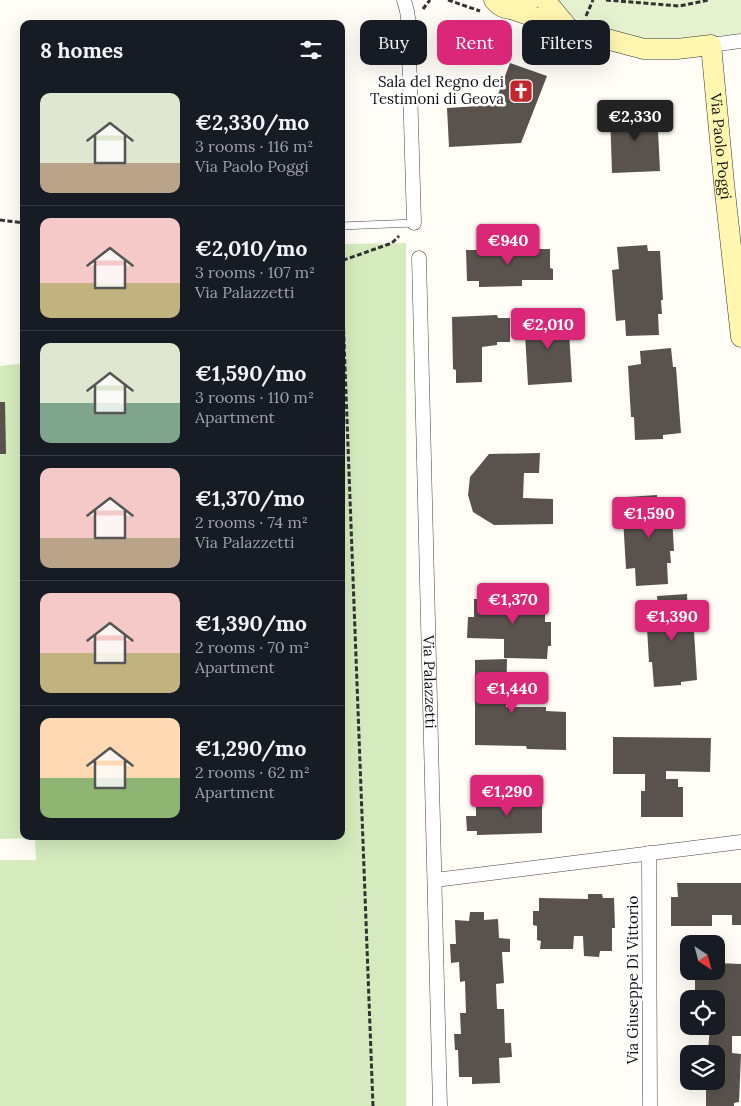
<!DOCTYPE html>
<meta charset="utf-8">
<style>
body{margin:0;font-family:Lora,serif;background:#20242c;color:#f1f3f6;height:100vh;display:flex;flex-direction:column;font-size:19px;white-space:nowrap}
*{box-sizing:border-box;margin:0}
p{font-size:16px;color:#9ea1a6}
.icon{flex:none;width:28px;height:28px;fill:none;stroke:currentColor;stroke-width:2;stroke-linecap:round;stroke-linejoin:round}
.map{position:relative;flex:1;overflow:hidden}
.side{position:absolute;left:20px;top:20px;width:325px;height:820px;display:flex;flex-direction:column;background:#171b24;border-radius:10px;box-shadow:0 5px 20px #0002}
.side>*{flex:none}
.top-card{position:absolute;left:360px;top:20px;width:305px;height:45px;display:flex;gap:10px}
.needle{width:32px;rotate:144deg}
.controls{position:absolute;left:680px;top:935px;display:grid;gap:10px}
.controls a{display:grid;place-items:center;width:45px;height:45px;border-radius:10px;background:#171b24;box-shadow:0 5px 20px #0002;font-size:25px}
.price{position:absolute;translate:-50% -42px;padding:0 11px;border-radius:5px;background:#db2777;color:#fff;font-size:16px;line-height:32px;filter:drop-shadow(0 1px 2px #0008)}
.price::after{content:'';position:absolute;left:50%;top:30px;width:15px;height:11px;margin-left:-8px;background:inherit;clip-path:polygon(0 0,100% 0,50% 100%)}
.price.active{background:#222;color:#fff}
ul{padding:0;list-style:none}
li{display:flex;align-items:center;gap:15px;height:125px;padding:0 20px}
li+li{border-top:1px solid #363941}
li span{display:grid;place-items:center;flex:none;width:140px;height:100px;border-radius:10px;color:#555}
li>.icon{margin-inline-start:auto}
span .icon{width:60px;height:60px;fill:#fffc;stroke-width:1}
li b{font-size:21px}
h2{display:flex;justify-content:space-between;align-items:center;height:60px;padding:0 20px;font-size:21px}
.tag{padding:0 18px;border-radius:10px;background:#171b24;box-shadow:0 5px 20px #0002;font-size:18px;line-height:45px}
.tag.active{background:#db2777;color:#fff}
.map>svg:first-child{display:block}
.green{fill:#d5ebbd}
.pitch{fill:#e6f2cf}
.building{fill:#5a524d}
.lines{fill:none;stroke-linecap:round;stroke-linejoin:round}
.lane-casing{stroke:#444;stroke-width:8}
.street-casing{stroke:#444;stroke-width:15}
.secondary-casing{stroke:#333;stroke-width:21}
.path{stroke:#333;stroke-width:3;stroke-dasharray:5 2.5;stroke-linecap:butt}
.lane{stroke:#fff;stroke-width:7}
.street{stroke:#fff;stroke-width:14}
.secondary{stroke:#fff6b0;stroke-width:20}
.labels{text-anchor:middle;stroke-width:5;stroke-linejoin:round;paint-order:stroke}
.poi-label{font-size:15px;fill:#111;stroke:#fff;text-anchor:end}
.street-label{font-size:15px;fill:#111;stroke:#fff}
</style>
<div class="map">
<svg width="741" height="1106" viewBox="0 0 741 1106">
<rect width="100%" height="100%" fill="#fffdf5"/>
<path class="green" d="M406 243V1106H0V860H36L35 838 0 839V366L24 363V836H341V244Z"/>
<path class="pitch" d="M553 0H741V43L642 50 595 24 569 16Z"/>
<g class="building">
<path d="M510 63 547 76 521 143 449 147 447 108 494 105Z"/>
<path d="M657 111 660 171 612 173 610 113Z"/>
<path d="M511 244H527V249H550V268L553 269V280H522V286L479 287V281H467L466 250H481V245H499L500 253H509Z"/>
<path d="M647 245 648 251H660L663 300H661L662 314H658L659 335 626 336 625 320 616 321 612 270 619 269 617 247Z"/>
<path d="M497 315 498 318H510V342H497V345L482 347V382L456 383V370L453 369 452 317Z"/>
<path d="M568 315 572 382 528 385 524 317Z"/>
<path d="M671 348 673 367H676L681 433 663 435V439L635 440 634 417H631L628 366 641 364 640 351Z"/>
<path d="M0 402H5L6 454H0Z"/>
<path d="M540 453 539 473H524L523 498 553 499V524L494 525 473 512 468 495 470 477 489 454Z"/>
<path d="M657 495V497L671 498 674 551H670L671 563H667L668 584 636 586 635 568 626 569 623 518H628L627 497Z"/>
<path d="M491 594 533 595V599H545V622H551V646H548L547 659 504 658V639L467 638 468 617H474V599H491Z"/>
<path d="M687 594 688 615H693L697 680 681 682V685L654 687 652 662H649L646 611 658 609 657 596Z"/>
<path d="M507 659 506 707H546V711L566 712V750L527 749 526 746 475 745V660Z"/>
<path d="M613 737 711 738 710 772 666 771V779H678V787H683V817H641V791H645V774H613Z"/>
<path d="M524 795V801L542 802V833L477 835V831H467L466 816H476V803L492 802V796Z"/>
<path d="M677 883H741V925H732V915H712V926H671V897H678Z"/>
<path d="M588 894H602L603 898H614L615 928H612V951H600L599 957 584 956 583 936H574L573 949H540L541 941 537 940V926L533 925V911H539V898L588 899Z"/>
<path d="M470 912H484V920L498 919 499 938 510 939V952H502L504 983 496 984 497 1009H504L505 1043H511L512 1057 499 1058 500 1083 472 1084V1077H459L458 1050H455L454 1034H461L460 1013H466L465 981 460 982 459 962 451 963 450 944H456L455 920 469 921Z"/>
<path d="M716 963 741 964V1036H732V1053L741 1054 739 1102 734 1103V1106H706V1088H700V1081H716V1054H701V1052H708L710 1026H716L717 994 695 993V980H687V964H689V971H716Z"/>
</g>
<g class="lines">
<g class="lane-casing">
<path id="lane" d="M341 226 414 223"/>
</g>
<g class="street-casing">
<g id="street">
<path d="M404 0 407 11 408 18 414 223"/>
<path d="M711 45 741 41"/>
<path id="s1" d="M419 258 440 1106"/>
<path d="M649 853 650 1106"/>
<path d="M435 880 741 842"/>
</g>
</g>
<g class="secondary-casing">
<g id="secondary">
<path d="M494 0C504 12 520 12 530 0"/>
<path d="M545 0 569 29"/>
<path id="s2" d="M511 9 569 29 644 49H677L711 45 724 183 741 337"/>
</g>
</g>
<g class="path">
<path d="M448 0 480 11"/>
<path d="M606 0 679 6 709 0"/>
<path d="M423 9 426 5 430 0"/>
<path d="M586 16 593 0"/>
<path d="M0 220 24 223"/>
<path d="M373 1106 341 261 392 243 399 236"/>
</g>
<use href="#lane" class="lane"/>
<use href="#street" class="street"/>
<use href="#secondary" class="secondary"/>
</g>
<defs>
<g id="church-square" transform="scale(1.25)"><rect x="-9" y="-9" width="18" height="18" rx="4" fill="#c4262e" stroke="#fff"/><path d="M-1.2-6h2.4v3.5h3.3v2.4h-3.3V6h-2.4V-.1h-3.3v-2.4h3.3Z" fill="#fff"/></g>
</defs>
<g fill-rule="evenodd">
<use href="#church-square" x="521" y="91"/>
</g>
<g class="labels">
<g class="poi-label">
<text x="504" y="87">Sala del Regno dei<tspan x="504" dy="17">Testimoni di Geova</tspan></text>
</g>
<g class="street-label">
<text dy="5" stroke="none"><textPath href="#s2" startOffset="308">Via Paolo Poggi</textPath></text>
<text dy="5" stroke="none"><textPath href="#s1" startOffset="424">Via Palazzetti</textPath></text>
<text transform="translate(633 980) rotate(-90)" y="5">Via Giuseppe Di Vittorio</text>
</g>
</g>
</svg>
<div class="controls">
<a><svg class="needle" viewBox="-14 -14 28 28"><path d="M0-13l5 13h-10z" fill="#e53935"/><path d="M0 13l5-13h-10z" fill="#9ea1a6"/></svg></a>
<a><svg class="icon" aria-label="locate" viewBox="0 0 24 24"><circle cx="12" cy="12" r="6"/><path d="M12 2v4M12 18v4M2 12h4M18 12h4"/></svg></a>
<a><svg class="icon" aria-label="layers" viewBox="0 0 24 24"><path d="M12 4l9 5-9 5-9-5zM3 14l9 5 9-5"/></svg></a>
</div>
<b class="price active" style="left:635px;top:142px">€2,330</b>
<b class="price" style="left:508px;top:266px">€940</b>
<b class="price" style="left:548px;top:350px">€2,010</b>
<b class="price" style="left:649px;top:539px">€1,590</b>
<b class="price" style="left:513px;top:625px">€1,370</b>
<b class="price" style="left:672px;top:642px">€1,390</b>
<b class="price" style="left:512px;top:714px">€1,440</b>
<b class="price" style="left:507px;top:817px">€1,290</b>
<div class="top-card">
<a class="tag">Buy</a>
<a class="tag active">Rent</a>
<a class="tag">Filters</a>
</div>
<section class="side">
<h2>8 homes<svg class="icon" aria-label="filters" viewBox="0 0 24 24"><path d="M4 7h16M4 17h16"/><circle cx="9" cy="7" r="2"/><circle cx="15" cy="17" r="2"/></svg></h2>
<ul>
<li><span style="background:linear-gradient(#dfe7d0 70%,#b9a48a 0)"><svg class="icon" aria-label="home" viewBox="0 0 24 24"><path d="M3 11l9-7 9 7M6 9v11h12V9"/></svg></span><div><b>€2,330/mo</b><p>3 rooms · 116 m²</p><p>Via Paolo Poggi</p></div></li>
<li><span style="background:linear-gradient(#f6c9c9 65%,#c2b280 0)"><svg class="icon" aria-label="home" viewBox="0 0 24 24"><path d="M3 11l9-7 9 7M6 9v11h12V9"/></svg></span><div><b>€2,010/mo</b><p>3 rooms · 107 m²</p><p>Via Palazzetti</p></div></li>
<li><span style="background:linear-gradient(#dfe7d0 60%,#7fa58c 0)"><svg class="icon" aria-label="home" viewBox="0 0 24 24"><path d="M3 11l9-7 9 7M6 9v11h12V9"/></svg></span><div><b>€1,590/mo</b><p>3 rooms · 110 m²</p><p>Apartment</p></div></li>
<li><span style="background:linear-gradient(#f6c9c9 70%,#b9a48a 0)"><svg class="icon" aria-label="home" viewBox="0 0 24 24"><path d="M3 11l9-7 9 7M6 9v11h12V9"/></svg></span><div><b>€1,370/mo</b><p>2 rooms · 74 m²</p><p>Via Palazzetti</p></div></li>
<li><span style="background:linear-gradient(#f6c9c9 60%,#c2b280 0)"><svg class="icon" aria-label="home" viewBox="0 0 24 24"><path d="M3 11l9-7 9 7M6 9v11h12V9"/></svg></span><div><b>€1,390/mo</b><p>2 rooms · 70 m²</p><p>Apartment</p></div></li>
<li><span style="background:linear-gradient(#ffd9b3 60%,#8fb573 0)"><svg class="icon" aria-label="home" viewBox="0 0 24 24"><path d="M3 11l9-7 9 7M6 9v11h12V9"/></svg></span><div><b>€1,290/mo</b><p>2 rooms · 62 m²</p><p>Apartment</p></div></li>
</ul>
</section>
</div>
